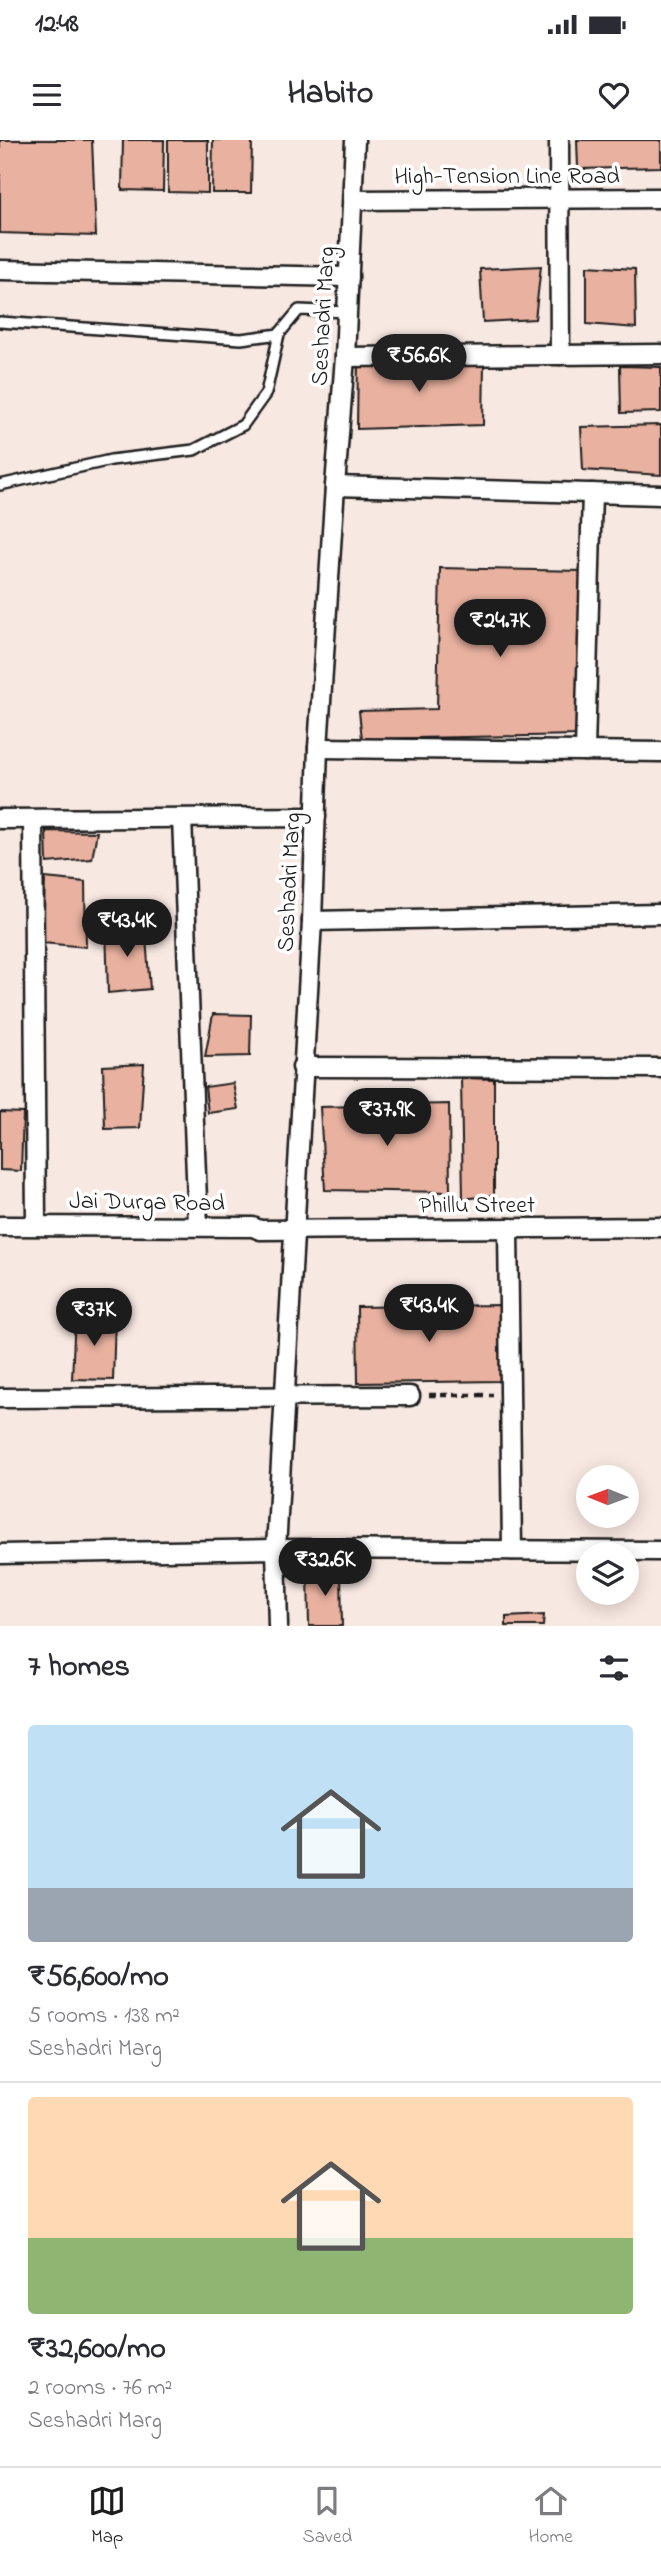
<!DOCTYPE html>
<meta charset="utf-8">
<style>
body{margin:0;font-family:"Indie Flower",sans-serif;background:#f2f2f3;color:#2b2b33;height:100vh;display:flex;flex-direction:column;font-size:26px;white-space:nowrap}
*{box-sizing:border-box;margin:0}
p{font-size:23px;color:#7c7c81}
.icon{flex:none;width:38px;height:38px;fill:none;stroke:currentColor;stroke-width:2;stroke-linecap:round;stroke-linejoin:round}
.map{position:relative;height:1486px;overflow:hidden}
.details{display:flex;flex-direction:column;background:#fff;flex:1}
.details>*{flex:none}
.needle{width:46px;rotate:271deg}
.fabs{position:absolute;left:576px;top:1325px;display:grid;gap:14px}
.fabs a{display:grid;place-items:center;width:63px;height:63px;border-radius:50%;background:#fff;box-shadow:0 4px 18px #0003;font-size:35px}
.price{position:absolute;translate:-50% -60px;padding:0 16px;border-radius:24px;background:#1c1c1c;color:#fff;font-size:23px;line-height:46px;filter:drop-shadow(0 2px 4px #0008)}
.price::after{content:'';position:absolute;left:50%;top:42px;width:21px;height:16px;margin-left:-10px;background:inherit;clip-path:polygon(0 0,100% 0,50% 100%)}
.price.selected{background:#222;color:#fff}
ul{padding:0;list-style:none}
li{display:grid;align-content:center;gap:14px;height:371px;padding:0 28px}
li+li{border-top:2px solid #e1e1e2}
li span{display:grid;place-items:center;height:217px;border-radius:7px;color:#555}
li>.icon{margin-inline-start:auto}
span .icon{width:126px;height:126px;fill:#fffc;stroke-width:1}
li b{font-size:30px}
h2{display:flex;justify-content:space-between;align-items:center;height:84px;padding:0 28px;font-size:30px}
.status{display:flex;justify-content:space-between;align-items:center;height:49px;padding:0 35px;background:#fff;direction:ltr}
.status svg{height:19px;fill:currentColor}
header{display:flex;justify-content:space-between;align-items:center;height:91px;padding:0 28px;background:#fff;font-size:32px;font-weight:700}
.tabs{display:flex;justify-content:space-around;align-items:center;height:98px;border-top:2px solid #e1e1e2;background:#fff;font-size:19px;color:#7c7c81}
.tabs a{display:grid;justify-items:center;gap:4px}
.tabs .selected{color:#1c1c1c}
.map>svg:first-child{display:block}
.building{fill:#e9b1a0;stroke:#1c1c1c;stroke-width:2}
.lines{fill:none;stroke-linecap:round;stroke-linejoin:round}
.service-casing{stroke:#1c1c1c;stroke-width:14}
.minor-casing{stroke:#1c1c1c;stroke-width:23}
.path{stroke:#1c1c1c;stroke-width:4.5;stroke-dasharray:7 5;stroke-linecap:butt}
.service{stroke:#fff;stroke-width:9}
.minor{stroke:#fff;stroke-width:18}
.labels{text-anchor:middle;stroke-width:7;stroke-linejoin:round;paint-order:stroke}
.street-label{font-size:24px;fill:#1c1c1c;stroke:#fff}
</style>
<div class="status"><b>12:48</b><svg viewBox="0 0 49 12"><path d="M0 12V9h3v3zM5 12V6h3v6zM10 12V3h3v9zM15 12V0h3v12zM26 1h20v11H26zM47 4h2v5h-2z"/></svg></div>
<header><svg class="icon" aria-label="menu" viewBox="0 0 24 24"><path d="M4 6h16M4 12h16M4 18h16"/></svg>Habito<svg class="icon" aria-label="heart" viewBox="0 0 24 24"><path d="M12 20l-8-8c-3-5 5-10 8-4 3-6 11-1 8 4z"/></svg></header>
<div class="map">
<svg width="661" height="1486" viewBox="0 0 661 1486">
<rect width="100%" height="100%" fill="#f8e8e2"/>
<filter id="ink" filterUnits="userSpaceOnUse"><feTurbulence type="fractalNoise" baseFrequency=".0143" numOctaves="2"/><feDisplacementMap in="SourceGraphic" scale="14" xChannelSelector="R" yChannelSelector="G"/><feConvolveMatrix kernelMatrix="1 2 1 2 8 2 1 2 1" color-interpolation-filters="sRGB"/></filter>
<g filter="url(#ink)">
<g class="building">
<path d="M0 0H92L96 96 0 93Z"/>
<path d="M123 0H164L163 51 122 50Z"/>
<path d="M168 0H208V53L168 52Z"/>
<path d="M213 0H252L251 53H212Z"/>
<path d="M577 0H661V27L578 29Z"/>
<path d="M541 126 535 179 483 182 480 129Z"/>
<path d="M587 126 635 129 636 188 587 184Z"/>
<path d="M358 219 484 223 483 285 357 289Z"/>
<path d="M620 226 661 227V272L621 273Z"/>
<path d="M661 285V335L583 330 581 287Z"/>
<path d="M440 428 582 431 579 595 362 599 359 571 437 569Z"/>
<path d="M46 691 97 692 92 719 47 723Z"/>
<path d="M45 738 85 742 86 807 43 803Z"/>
<path d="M145 785 150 849 108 853 106 787Z"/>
<path d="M213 874 251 875 250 916 205 917Z"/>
<path d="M144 924 140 988 105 989 103 926Z"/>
<path d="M461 938 494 939V1055L463 1059Z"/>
<path d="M233 943 238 969 208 973 205 947Z"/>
<path d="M449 964 450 1052 325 1050 320 967Z"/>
<path d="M0 972 23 973 21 1031 0 1030Z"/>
<path d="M500 1165 501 1241 358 1243 357 1167Z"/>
<path d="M75 1175 115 1177 113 1240 72 1239Z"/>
<path d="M341 1430 342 1486H309L308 1431Z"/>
<path d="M544 1475 543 1486H506V1477Z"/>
</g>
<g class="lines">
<g class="service-casing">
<g id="service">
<path d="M0 182 241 199 279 194 299 170 348 172"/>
<path d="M0 345 111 320 194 310 243 285 266 253 279 194"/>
</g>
</g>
<g class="minor-casing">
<g id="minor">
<path d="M559 0 560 215"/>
<path d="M353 60 661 58"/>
<path d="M0 130 349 137"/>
<path d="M345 217 661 214"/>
<path d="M335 346 661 355"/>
<path d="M318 608 661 612"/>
<path d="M585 611 592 353"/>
<path d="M182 678 198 1086"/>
<path d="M0 679 316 677"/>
<path d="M33 680 36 1085"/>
<path d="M312 781 661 774"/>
<path d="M302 927 661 928"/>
<path d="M0 1086 253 1087 260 1090 661 1087"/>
<path d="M508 1088 512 1410"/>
<path d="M0 1258 410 1256"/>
<path d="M0 1414 276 1409 661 1411"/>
<path d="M278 1486 276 1409 312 781 318 608 335 346 345 217 355 0"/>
</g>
</g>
<path class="path" d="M429 1255H493"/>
<use href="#service" class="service"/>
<use href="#minor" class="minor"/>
</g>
</g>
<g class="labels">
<g class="street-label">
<text x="507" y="43">High-Tension Line Road</text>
<text transform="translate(322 176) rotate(-87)" y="8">Seshadri Marg</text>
<text transform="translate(288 742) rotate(-87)" y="8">Seshadri Marg</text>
<text transform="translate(147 1061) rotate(1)" y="8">Jai Durga Road</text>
<text x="477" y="1072">Phillu Street</text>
</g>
</g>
</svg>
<div class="fabs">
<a><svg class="needle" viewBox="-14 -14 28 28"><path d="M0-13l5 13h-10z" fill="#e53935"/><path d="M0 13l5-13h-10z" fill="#7c7c81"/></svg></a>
<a><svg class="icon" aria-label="layers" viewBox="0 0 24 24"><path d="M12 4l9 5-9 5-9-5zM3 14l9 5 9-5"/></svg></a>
</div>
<b class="price selected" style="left:419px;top:254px">₹56.6K</b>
<b class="price" style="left:500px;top:519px">₹24.7K</b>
<b class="price" style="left:127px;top:819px">₹43.4K</b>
<b class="price" style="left:387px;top:1008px">₹37.9K</b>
<b class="price" style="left:429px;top:1204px">₹43.4K</b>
<b class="price" style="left:94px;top:1208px">₹37K</b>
<b class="price" style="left:325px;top:1458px">₹32.6K</b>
</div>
<section class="details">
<h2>7 homes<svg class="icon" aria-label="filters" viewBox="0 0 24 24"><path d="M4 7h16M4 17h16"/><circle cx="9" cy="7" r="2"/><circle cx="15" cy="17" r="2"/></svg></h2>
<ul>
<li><span style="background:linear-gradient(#bfe0f5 75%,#9aa5b1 0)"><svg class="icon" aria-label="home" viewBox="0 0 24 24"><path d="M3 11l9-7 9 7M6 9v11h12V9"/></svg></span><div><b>₹56,600/mo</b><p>5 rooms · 138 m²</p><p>Seshadri Marg</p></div></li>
<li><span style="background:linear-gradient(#ffd9b3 65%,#8fb573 0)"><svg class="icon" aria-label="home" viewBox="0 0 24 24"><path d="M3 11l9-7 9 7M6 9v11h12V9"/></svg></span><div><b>₹32,600/mo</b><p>2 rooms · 76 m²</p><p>Seshadri Marg</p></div></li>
</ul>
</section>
<nav class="tabs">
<a class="selected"><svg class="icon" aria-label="map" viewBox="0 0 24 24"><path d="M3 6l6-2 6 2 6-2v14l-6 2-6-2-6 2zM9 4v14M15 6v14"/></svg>Map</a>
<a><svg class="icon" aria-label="saved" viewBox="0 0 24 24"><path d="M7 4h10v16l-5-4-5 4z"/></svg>Saved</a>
<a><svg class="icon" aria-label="home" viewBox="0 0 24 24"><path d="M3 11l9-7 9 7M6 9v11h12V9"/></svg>Home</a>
</nav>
